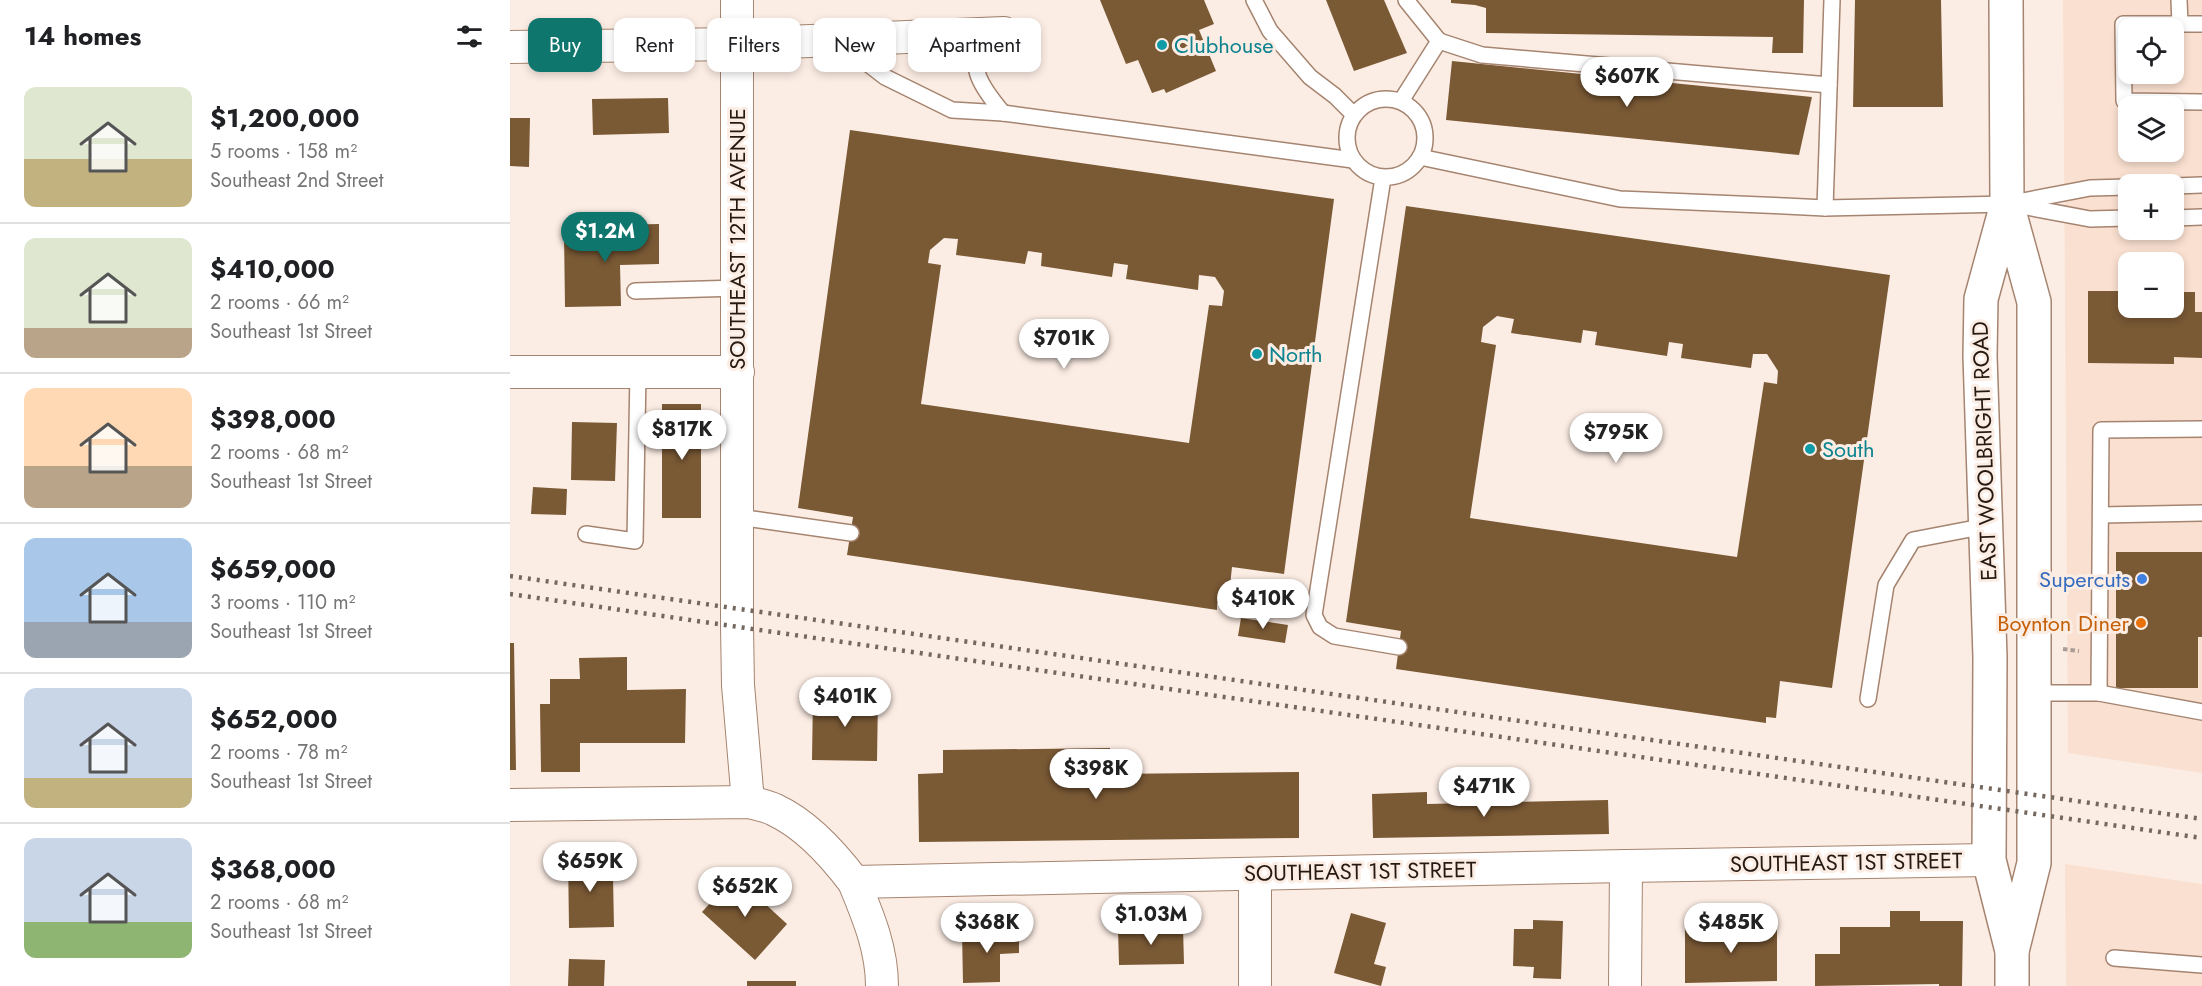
<!DOCTYPE html>
<meta charset="utf-8">
<style>
body{margin:0;font-family:Jost,sans-serif;background:#f2f2f2;color:#202124;height:100vh;display:flex;flex-direction:column;font-size:22px;white-space:nowrap}
*{box-sizing:border-box;margin:0}
p{font-size:20px;color:#757577}
.icon{flex:none;width:33px;height:33px;fill:none;stroke:currentColor;stroke-width:2;stroke-linecap:round;stroke-linejoin:round}
.map{position:relative;flex:1;overflow:hidden}
.drawer{display:flex;flex-direction:column;background:#fff;width:510px}
.drawer>*{flex:none}
.banner{position:absolute;left:18px;top:18px;width:570px;height:54px;display:flex;gap:12px}
.fabs{position:absolute;left:1608px;top:18px;display:grid;gap:12px}
.fabs a{display:grid;place-items:center;width:66px;height:66px;border-radius:12px;background:#fff;box-shadow:0 3px 9px #0003;font-size:30px}
.price{position:absolute;translate:-50% -51px;padding:0 14px;border-radius:21px;background:#fff;color:#222;font-size:20px;line-height:39px;filter:drop-shadow(0 2px 3px #0008)}
.price::after{content:'';position:absolute;left:50%;top:36px;width:18px;height:14px;margin-left:-9px;background:inherit;clip-path:polygon(0 0,100% 0,50% 100%)}
.price.current{background:#0f766e;color:#fff}
ul{padding:0;list-style:none}
li{display:flex;align-items:center;gap:18px;height:150px;padding:0 24px}
li+li{border-top:2px solid #e0e0e0}
li span{display:grid;place-items:center;flex:none;width:168px;height:120px;border-radius:12px;color:#555}
li>.icon{margin-inline-start:auto}
span .icon{width:72px;height:72px;fill:#fffc;stroke-width:1}
li b{font-size:26px}
h2{display:flex;justify-content:space-between;align-items:center;height:72px;padding:0 24px;font-size:26px}
.pill{padding:0 21px;border-radius:12px;background:#fff;box-shadow:0 3px 9px #0003;font-size:21px;line-height:54px}
.pill.current{background:#0f766e;color:#fff}
main{display:flex;flex:1;min-height:0}
.map>svg:first-child{display:block}
.built{fill:#fae0d0;fill-rule:evenodd}
.building{fill:#7a5935;fill-rule:evenodd}
.lines{fill:none;stroke-linecap:round;stroke-linejoin:round}
.lane-casing{stroke:#a58470;stroke-width:18}
.street-casing{stroke:#a58470;stroke-width:34}
.secondary-casing{stroke:#a58470;stroke-width:36}
.path{stroke:#ab9d95;stroke-width:4;stroke-dasharray:4.5 3;stroke-linecap:butt}
.lane{stroke:#fff;stroke-width:15}
.street{stroke:#fff;stroke-width:32}
.secondary{stroke:#fff;stroke-width:33}
.rail{stroke:#74675e;stroke-width:4.5;stroke-dasharray:3 6;stroke-linecap:butt}
.culture-dot{fill:#0f9aa8;stroke:#fcede4;stroke-width:2}
.shop-dot{fill:#3f7fe0;stroke:#fcede4;stroke-width:2}
.food-dot{fill:#e8710a;stroke:#fcede4;stroke-width:2}
.labels{text-anchor:middle;stroke-width:6;stroke-linejoin:round;paint-order:stroke}
.culture-label{font-size:22px;fill:#0d838f;stroke:#fcede4;text-anchor:start}
.street-label{font-size:22px;fill:#251911;stroke:#fcede4}
.shop-label{font-size:22px;fill:#366cbe;stroke:#fcede4;text-anchor:end}
.food-label{font-size:22px;fill:#c56008;stroke:#fcede4;text-anchor:end}
</style>
<main>
<section class="drawer">
<h2>14 homes<svg class="icon" aria-label="filters" viewBox="0 0 24 24"><path d="M4 7h16M4 17h16"/><circle cx="9" cy="7" r="2"/><circle cx="15" cy="17" r="2"/></svg></h2>
<ul>
<li><span style="background:linear-gradient(#dfe7d0 60%,#c2b280 0)"><svg class="icon" aria-label="home" viewBox="0 0 24 24"><path d="M3 11l9-7 9 7M6 9v11h12V9"/></svg></span><div><b>$1,200,000</b><p>5 rooms · 158 m²</p><p>Southeast 2nd Street</p></div></li>
<li><span style="background:linear-gradient(#dfe7d0 75%,#b9a48a 0)"><svg class="icon" aria-label="home" viewBox="0 0 24 24"><path d="M3 11l9-7 9 7M6 9v11h12V9"/></svg></span><div><b>$410,000</b><p>2 rooms · 66 m²</p><p>Southeast 1st Street</p></div></li>
<li><span style="background:linear-gradient(#ffd9b3 65%,#b9a48a 0)"><svg class="icon" aria-label="home" viewBox="0 0 24 24"><path d="M3 11l9-7 9 7M6 9v11h12V9"/></svg></span><div><b>$398,000</b><p>2 rooms · 68 m²</p><p>Southeast 1st Street</p></div></li>
<li><span style="background:linear-gradient(#a9c7e8 70%,#9aa5b1 0)"><svg class="icon" aria-label="home" viewBox="0 0 24 24"><path d="M3 11l9-7 9 7M6 9v11h12V9"/></svg></span><div><b>$659,000</b><p>3 rooms · 110 m²</p><p>Southeast 1st Street</p></div></li>
<li><span style="background:linear-gradient(#c9d6e8 75%,#c2b280 0)"><svg class="icon" aria-label="home" viewBox="0 0 24 24"><path d="M3 11l9-7 9 7M6 9v11h12V9"/></svg></span><div><b>$652,000</b><p>2 rooms · 78 m²</p><p>Southeast 1st Street</p></div></li>
<li><span style="background:linear-gradient(#c9d6e8 70%,#8fb573 0)"><svg class="icon" aria-label="home" viewBox="0 0 24 24"><path d="M3 11l9-7 9 7M6 9v11h12V9"/></svg></span><div><b>$368,000</b><p>2 rooms · 68 m²</p><p>Southeast 1st Street</p></div></li>
</ul>
</section>
<div class="map">
<svg width="1692" height="986" viewBox="0 0 1692 986">
<rect width="100%" height="100%" fill="#fcede4"/>
<g class="built">
<path d="M1553 0H1692V773L1558 753ZM1618 28H1664V74H1618ZM1618 106H1664V152H1618ZM1618 184H1664V230H1618ZM1618 262H1664V308H1618Z"/>
<path d="M1555 864 1692 884V986H1556Z"/>
</g>
<g class="building">
<path d="M590 0H694L704 24 689 30 706 71 656 93 654 89 642 93 628 60 616 64Z"/>
<path d="M816 0H874L897 53 844 71Z"/>
<path d="M941 0H1294L1293 53H1262L1263 37 976 33V8L965 5 941 3Z"/>
<path d="M1345 0H1431L1433 107H1343Z"/>
<path d="M942 61 1302 97 1289 155 936 120Z"/>
<path d="M158 98 159 133 83 135 82 99Z"/>
<path d="M0 118H20L19 167 0 166Z"/>
<path d="M340 130 824 199 774 574 722 567 718 605 707 603V610L337 555 343 517 288 508ZM434 238 448 239 446 255 515 264 518 251 532 253 531 266 602 277 604 263 618 265 616 279 688 290 689 275 705 277 714 291 712 306 699 305 679 443 411 404 431 265 418 263 420 250Z"/>
<path d="M896 206 1380 275 1322 688 1270 681 1266 718 1256 717V723L886 669 891 631 836 622ZM987 316 1004 319 1001 333 1071 343 1073 330 1087 332 1085 345 1157 356 1159 342 1173 344 1171 358 1241 368 1243 354H1257L1268 371 1267 384 1254 382 1227 557 960 518 986 345 971 342 973 327Z"/>
<path d="M149 224V264L110 265 111 306 55 307 54 233H105V225Z"/>
<path d="M1578 291H1618V308H1664V292H1685V312H1692V358L1664 357V364L1578 363Z"/>
<rect x="152" y="404" width="39" height="114"/>
<path d="M62 422 107 423 105 481 61 480Z"/>
<path d="M23 487 57 489 56 515 21 514Z"/>
<path d="M1606 552H1692V637H1688V688H1606Z"/>
<path d="M731 618 778 625 775 643 728 636Z"/>
<path d="M0 643H4L6 770H0Z"/>
<path d="M117 657V690L176 689 175 743H70V772H31L30 704H40V679H70L69 658Z"/>
<path d="M303 695 368 696 367 761 302 760Z"/>
<path d="M600 748V774L789 772V838L409 842 408 774 433 773V750Z"/>
<path d="M917 792V804L1098 800 1099 834 863 838 862 794Z"/>
<path d="M94 854V877H103L104 927 59 928 58 855Z"/>
<path d="M225 876 277 924 245 960 192 912Z"/>
<path d="M1380 911H1410V921H1453L1452 986H1429V984L1305 986V954H1330V927H1380Z"/>
<path d="M841 913 876 923 864 964 876 967 871 986 824 973Z"/>
<path d="M1023 920 1053 921 1051 979 1023 978 1024 967 1003 966 1004 929H1023Z"/>
<path d="M1267 926V981L1175 983V927Z"/>
<path d="M673 927 674 964 609 965 608 928Z"/>
<path d="M509 930V953L490 954V982L453 983 452 932Z"/>
<path d="M59 959 95 960 94 986H58Z"/>
<rect x="237" y="981" width="49" height="5"/>
</g>
<g class="lines">
<g class="lane-casing">
<g id="lane">
<path d="M744 0 760 31 800 77 825 96 844 115"/>
<path d="M1669 0 1670 24"/>
<path d="M1692 24H1613L1614 101 1692 102"/>
<path d="M464 34C463 73 468 83 493 113"/>
<path d="M929 41 972 55 1319 85"/>
<path d="M331 43 375 77 442 110 493 113 843 160"/>
<circle cx="876" cy="138" r="39"/>
<path d="M891 101 929 41 896 0"/>
<path d="M910 157 1110 199 1275 206 1315 208 1497 204 1580 188 1618 187"/>
<path d="M873 178 804 615 810 627 824 636 889 647"/>
<path d="M1664 186 1692 185"/>
<path d="M1506 205 1580 219 1618 218"/>
<path d="M1315 208 1322 0"/>
<path d="M1664 218 1692 217"/>
<path d="M125 291 228 288"/>
<path d="M1591 515 1692 513"/>
<path d="M228 517 341 533"/>
<path d="M76 534 125 541 128 372"/>
<path d="M1524 693H1589L1591 430 1692 429"/>
<path d="M1589 693 1692 712"/>
<path d="M1358 699 1376 585 1403 540 1476 526"/>
<path d="M1604 958 1692 965"/>
</g>
</g>
<g class="street-casing">
<g id="street">
<path d="M227 0V627L228 685 238 802"/>
<path d="M0 47 227 44 494 33"/>
<path d="M0 372H228"/>
<path d="M0 805 238 802C247 804 257 806 265 810 297 825 323 854 344 882L1116 866 1479 860"/>
<path d="M745 874V986"/>
<path d="M344 882C358 916 372 949 372 986"/>
<path d="M1115 986 1116 866"/>
</g>
</g>
<g class="secondary-casing">
<g id="secondary">
<path d="M1496 0 1497 204 1524 302V863L1502 951"/>
<path d="M1497 204 1471 299 1470 356 1480 657 1479 860 1502 951V986"/>
</g>
</g>
<path class="path" d="M1553 649 1569 651"/>
<use href="#lane" class="lane"/>
<use href="#street" class="street"/>
<use href="#secondary" class="secondary"/>
<g class="rail">
<path d="M0 576 1692 819"/>
<path d="M0 594 1692 838"/>
</g>
</g>
<g class="culture-dot">
<circle cx="652" cy="45" r="6"/>
<circle cx="747" cy="354" r="6"/>
<circle cx="1300" cy="449" r="6"/>
</g>
<circle class="shop-dot" cx="1632" cy="579" r="6"/>
<circle class="food-dot" cx="1631" cy="623" r="6"/>
<g class="labels">
<g class="culture-label">
<text x="664" y="53">Clubhouse</text>
<text x="759" y="362">North</text>
<text x="1312" y="457">South</text>
</g>
<g class="street-label">
<text transform="translate(227 239) rotate(-90)" y="8">SOUTHEAST 12TH AVENUE</text>
<text transform="translate(1474 451) rotate(-92)" y="8">EAST WOOLBRIGHT ROAD</text>
<text transform="translate(1336 862) rotate(-1)" y="8">SOUTHEAST 1ST STREET</text>
<text transform="translate(850 871) rotate(-1)" y="8">SOUTHEAST 1ST STREET</text>
</g>
<g class="shop-label">
<text x="1620" y="587">Supercuts</text>
</g>
<g class="food-label">
<text x="1619" y="631">Boynton Diner</text>
</g>
</g>
</svg>
<div class="fabs">
<a><svg class="icon" aria-label="locate" viewBox="0 0 24 24"><circle cx="12" cy="12" r="6"/><path d="M12 2v4M12 18v4M2 12h4M18 12h4"/></svg></a>
<a><svg class="icon" aria-label="layers" viewBox="0 0 24 24"><path d="M12 4l9 5-9 5-9-5zM3 14l9 5 9-5"/></svg></a>
<a>+</a>
<a>−</a>
</div>
<b class="price" style="left:1117px;top:108px">$607K</b>
<b class="price current" style="left:95px;top:263px">$1.2M</b>
<b class="price" style="left:554px;top:370px">$701K</b>
<b class="price" style="left:172px;top:461px">$817K</b>
<b class="price" style="left:1106px;top:464px">$795K</b>
<b class="price" style="left:753px;top:630px">$410K</b>
<b class="price" style="left:335px;top:728px">$401K</b>
<b class="price" style="left:586px;top:800px">$398K</b>
<b class="price" style="left:974px;top:818px">$471K</b>
<b class="price" style="left:80px;top:893px">$659K</b>
<b class="price" style="left:235px;top:918px">$652K</b>
<b class="price" style="left:641px;top:946px">$1.03M</b>
<b class="price" style="left:477px;top:954px">$368K</b>
<b class="price" style="left:1221px;top:954px">$485K</b>
<div class="banner">
<a class="pill current">Buy</a>
<a class="pill">Rent</a>
<a class="pill">Filters</a>
<a class="pill">New</a>
<a class="pill">Apartment</a>
</div>
</div>
</main>
